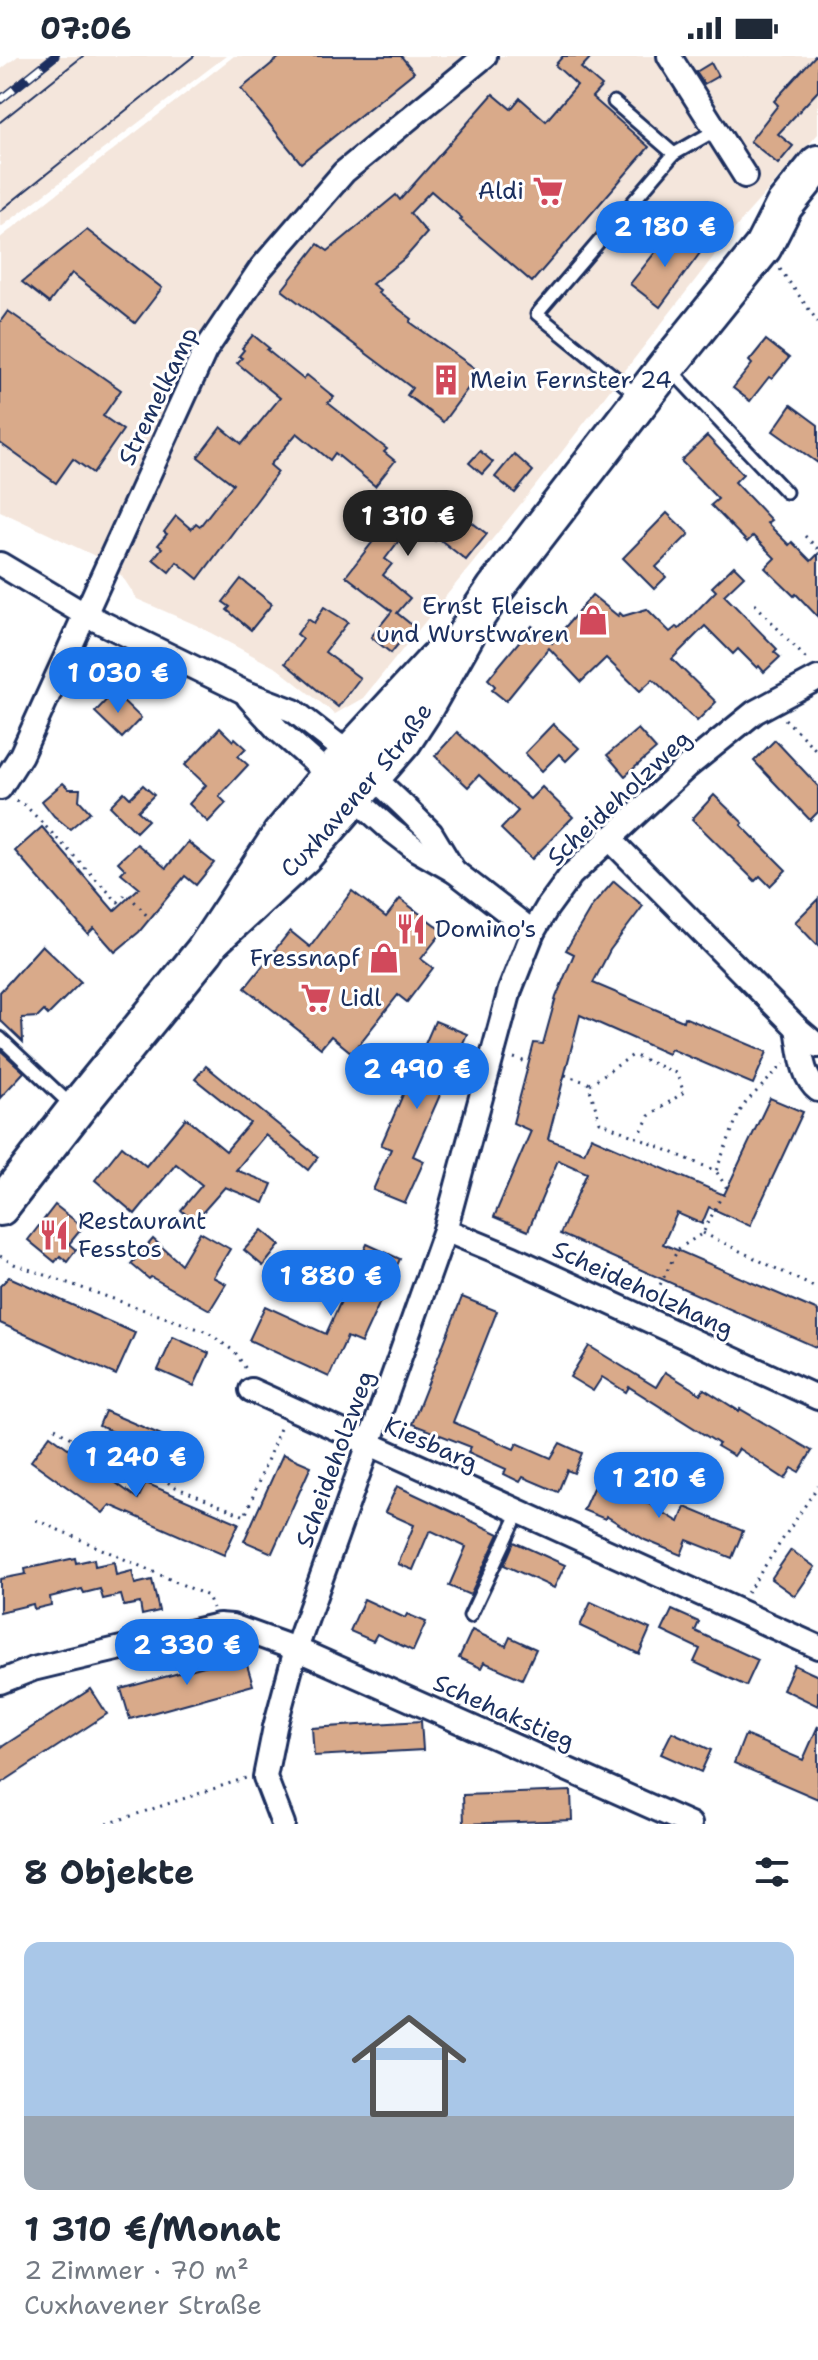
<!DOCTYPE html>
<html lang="de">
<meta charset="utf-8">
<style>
body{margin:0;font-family:"Shantell Sans",sans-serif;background:#f2f2f3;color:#1f2937;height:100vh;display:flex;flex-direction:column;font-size:30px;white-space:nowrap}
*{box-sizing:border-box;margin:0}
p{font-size:26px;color:#747a83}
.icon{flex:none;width:44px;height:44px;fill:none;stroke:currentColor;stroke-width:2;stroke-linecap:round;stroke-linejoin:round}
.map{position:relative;height:1768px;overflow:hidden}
.panel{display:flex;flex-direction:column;background:#fff;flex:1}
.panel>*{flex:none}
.price{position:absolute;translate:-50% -68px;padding:0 18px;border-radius:28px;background:#1a73e8;color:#fff;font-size:26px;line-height:52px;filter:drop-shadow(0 2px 4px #0008)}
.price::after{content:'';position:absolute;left:50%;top:48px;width:24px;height:18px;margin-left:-12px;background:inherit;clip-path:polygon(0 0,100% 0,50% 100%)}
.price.current{background:#222;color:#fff}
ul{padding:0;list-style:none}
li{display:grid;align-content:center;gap:16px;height:424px;padding:0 24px}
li+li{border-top:2px solid #e0e1e3}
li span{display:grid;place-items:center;height:248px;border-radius:16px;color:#555}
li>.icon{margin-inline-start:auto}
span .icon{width:144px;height:144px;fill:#fffc;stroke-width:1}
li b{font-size:34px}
h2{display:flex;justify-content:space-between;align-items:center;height:96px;padding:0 24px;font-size:34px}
.status{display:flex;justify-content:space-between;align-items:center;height:56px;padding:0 40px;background:#fff;direction:ltr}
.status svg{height:22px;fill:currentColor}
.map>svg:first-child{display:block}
.built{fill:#f4e6dc}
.building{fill:#d9aa8a;stroke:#1b2f5e;stroke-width:2}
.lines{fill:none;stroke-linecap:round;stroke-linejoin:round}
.lane-casing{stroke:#1b2f5e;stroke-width:17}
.street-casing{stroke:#1b2f5e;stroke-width:28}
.primary-casing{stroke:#1b2f5e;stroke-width:42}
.path{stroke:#1b2f5e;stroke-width:3;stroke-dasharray:2 6;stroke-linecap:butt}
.lane{stroke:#fff;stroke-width:11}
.street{stroke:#fff;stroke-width:22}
.primary{stroke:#fff;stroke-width:36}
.tram{stroke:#1b2f5e;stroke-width:2}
.rail-casing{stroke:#1b2f5e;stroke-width:9}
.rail{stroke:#fff;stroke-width:6;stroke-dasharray:18;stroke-linecap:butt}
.labels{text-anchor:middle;stroke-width:6;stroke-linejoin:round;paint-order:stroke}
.poi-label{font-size:24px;fill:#1b2f5e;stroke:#fff;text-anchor:start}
.street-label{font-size:24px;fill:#1b2f5e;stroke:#fff}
</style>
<div class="status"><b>07:06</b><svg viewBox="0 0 49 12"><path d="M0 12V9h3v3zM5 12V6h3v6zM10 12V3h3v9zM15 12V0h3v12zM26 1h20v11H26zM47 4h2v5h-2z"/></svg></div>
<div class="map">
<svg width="818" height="1768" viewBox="0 0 818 1768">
<rect width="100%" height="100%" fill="#fff"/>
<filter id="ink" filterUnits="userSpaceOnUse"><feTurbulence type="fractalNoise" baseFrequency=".0125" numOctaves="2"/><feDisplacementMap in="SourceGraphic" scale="16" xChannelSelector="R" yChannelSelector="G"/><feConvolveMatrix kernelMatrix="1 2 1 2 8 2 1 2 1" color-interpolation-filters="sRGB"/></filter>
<g filter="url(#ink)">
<g class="built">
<path d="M18 0H226L0 172V14Z"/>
<path d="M234 0H818V78L745 160 533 433 363 642 335 658 278 613 196 569 137 543 122 520 93 499 0 455V182Z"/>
</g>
<g class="building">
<path d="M281 0H401L414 16 301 107 241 33Z"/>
<path d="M563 0H592L581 12 602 30 592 41 649 91 532 226 460 164 462 162 431 135 410 157 427 177 405 202 372 228 380 234 378 237 412 263 410 266 480 316 443 366 407 339 412 332 282 234 318 188 328 195 396 139 400 144 493 38 511 53 520 42 546 65 577 29 555 9Z"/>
<path d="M815 0H818V35L778 78 793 90 778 108 750 85 778 49 774 45Z"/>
<path d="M711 7 718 20 704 28 696 16Z"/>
<path d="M87 174 162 232 135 267 72 217 49 247 22 226Z"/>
<path d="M672 175 700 197 660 251 630 228Z"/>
<path d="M8 255 121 334 103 360 123 374 93 417 73 403 56 427 0 387V266Z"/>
<path d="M253 279 269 292 267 294 303 323 307 319 334 341 328 347 387 393 384 396 395 405 375 430 335 397 330 404 297 377 270 409 278 416 198 523 177 506 169 516 153 503 162 492 158 489 167 478 164 476 176 460 191 473 196 467 200 470 233 428 198 401 221 371 242 388 280 342 237 307 242 302 239 300 244 294 242 292Z"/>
<path d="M766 284 789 302 772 323 769 321 750 345 733 332 752 308 749 305Z"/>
<path d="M791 349 818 369V407L773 375Z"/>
<path d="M707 380 743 418 735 426 771 464 767 467 789 489 792 486 811 505 818 498V561L796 538 794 540 765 512 775 502 753 480 747 486 711 449 718 443 681 405Z"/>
<path d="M480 395 493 406 482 418 469 407Z"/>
<path d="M514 398 533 415 515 437 495 421Z"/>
<path d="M420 432 465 471 470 465 487 478 466 504 438 482 435 485 413 466 385 503 392 508 383 519 410 542 397 557 413 570 391 597 371 581 392 555 346 520 389 465Z"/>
<path d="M667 457 689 478 656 511 666 521 654 533 623 502Z"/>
<path d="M734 510 744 520 724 539 777 593 774 596 780 601 764 616 759 610 757 612 738 593 733 598 705 570 672 603 716 646 697 665 653 623 640 635 606 602 581 626 549 592 506 645 492 634 495 630 488 623 532 570 552 587 592 539 618 560 620 557 623 560 647 553 670 576 676 571 679 573 716 535 712 531Z"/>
<path d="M241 523 272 548 251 574 227 554 230 551 223 546Z"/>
<path d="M324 551 348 566 325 596 360 622 338 651 285 607 303 583 297 578 308 563 314 567Z"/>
<path d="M114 636 141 662 122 682 95 656Z"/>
<path d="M553 668 579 692 566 705 559 698 542 715 525 697Z"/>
<path d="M220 672 233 685 235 682 246 692 238 700 248 709 219 740 226 747 208 766 189 748 206 729 185 709Z"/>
<path d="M638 673 656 693 625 720 607 699Z"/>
<path d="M457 676 530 743 542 731 573 761 532 803 501 773 518 755 479 719 468 731 435 700Z"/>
<path d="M775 684 818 730V756L810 764 754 705Z"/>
<path d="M63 727 69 733H80L79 744 90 756 70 773 54 760 42 745Z"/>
<path d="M143 729 154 739 138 755 148 764 136 776 110 750 124 736 130 742Z"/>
<path d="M714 739 743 767 741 769 786 814 770 830 760 820 755 825 692 763Z"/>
<path d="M42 771 114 855 139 832 121 817 125 813 118 806 137 788 166 812 188 786 214 807 196 829 185 820 139 876 115 896 94 872 88 878 15 795Z"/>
<path d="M614 825 643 850 610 894 593 927 683 965 684 961 767 996 753 1028 671 993 668 998 580 959 548 1083 584 1097 591 1081 724 1139 770 1042 803 1056 750 1170 709 1151 702 1168 677 1157 663 1188 818 1255V1292L560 1178 587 1117 558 1104 528 1175 494 1161 531 1075 513 1067 534 987 543 988 556 941 574 898 566 894 592 850Z"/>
<path d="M352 835 386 861 400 843 443 875 421 903 433 912 407 946 398 939 352 997 331 980 321 992 245 932 290 875 310 891Z"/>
<path d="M818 843V890L795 866Z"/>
<path d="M42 889 81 926 48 959 44 955 38 961 22 962 23 986 0 964V936Z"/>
<path d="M435 965 467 978 413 1100 424 1105 405 1147 373 1134 391 1093 381 1089Z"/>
<path d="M0 994 24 1016 0 1042Z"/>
<path d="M206 1010 318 1101 308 1114 265 1079 236 1114 272 1128 264 1147 225 1131 194 1166 181 1154 202 1129 176 1108 135 1158 95 1124 122 1090 146 1110 186 1062 226 1095 250 1067 195 1023Z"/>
<path d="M55 1149 83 1171 69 1188 76 1194 67 1206 60 1200 55 1206 28 1184Z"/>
<path d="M262 1174 280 1189 263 1210 244 1194Z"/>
<path d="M200 1176 230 1193 213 1221 226 1228 210 1254 151 1221 149 1223 131 1208 153 1183 181 1208Z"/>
<path d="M367 1188 400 1203 361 1287 347 1281 329 1321 249 1284 265 1250 326 1278Z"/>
<path d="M9 1221 135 1277 116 1319 0 1267V1230Z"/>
<path d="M462 1241 497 1255 453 1366 514 1393 517 1387 551 1402 560 1387 582 1397 574 1417 567 1414 558 1436 523 1421 520 1426 504 1418 506 1413 468 1396 471 1391 412 1368Z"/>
<path d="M173 1281 209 1297 194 1330 158 1314Z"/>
<path d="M589 1290 656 1331 665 1316 701 1338 704 1333 739 1355 740 1353 812 1395 799 1416 792 1412 785 1423 739 1393 734 1400 717 1390 719 1388 629 1331 626 1336 602 1321 593 1335 570 1321Z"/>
<path d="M105 1355 171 1383 164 1397 99 1370Z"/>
<path d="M50 1379 138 1443 146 1427 239 1467 224 1499 110 1449 103 1457 31 1405Z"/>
<path d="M283 1398 311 1410 272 1497 244 1485Z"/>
<path d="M601 1414 622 1424 620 1430 679 1466 685 1451 743 1475 732 1502 687 1484 681 1499 645 1484 606 1460 605 1463 583 1454Z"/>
<path d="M397 1430 499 1478 470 1539 449 1530 466 1491 432 1475 429 1476 413 1514 398 1508 414 1469 385 1456Z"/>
<path d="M514 1486 565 1509 554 1532 504 1509Z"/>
<path d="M791 1494 815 1511 795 1540 771 1523Z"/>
<path d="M75 1502 76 1507 94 1503 95 1510 114 1506 116 1519 132 1515 135 1528 152 1524 159 1555 142 1559 140 1547 124 1550 121 1539 103 1543 100 1533 84 1537 82 1533 50 1541 51 1549 34 1553 33 1548 0 1556V1523L26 1518 25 1513Z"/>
<path d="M364 1543 405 1562 407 1558 426 1566 413 1595 377 1578 373 1585 350 1575Z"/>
<path d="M591 1546 650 1573 639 1598 580 1570Z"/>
<path d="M672 1554 699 1566 695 1575 758 1604 746 1630 694 1606 700 1593 662 1575Z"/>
<path d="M472 1574 506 1590 510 1581 536 1593 522 1623 484 1606 481 1612 459 1602Z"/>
<path d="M244 1599 253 1629 130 1663 121 1633Z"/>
<path d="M794 1609 818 1620V1650L783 1633Z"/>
<path d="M91 1633 107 1658 0 1728V1692Z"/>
<path d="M421 1665 423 1694 314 1700 312 1672Z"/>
<path d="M818 1670V1743L734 1707 745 1679 803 1704Z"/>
<path d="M672 1676 711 1694 701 1716 661 1698Z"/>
<path d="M571 1735 572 1764 464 1768 463 1739Z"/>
</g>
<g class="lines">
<g class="lane-casing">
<g id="lane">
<path d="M614 46 674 98 716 74"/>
<path d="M670 313 786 436"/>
<path d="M637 339 537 258 674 98"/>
<path d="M0 982 72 1050"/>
<path d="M470 1560 519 1456"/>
</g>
</g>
<g class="street-casing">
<g id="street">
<path d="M669 0 745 120"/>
<path d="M0 508 84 558 244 636 294 655 349 698 406 752 431 777 454 815"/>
<path d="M248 641 277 673 391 774 417 794 454 815 533 876"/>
<path d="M0 732 21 699 205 295 261 212 344 116 485 0"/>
<path d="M609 782 797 972 818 990"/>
<path d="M797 972C801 992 801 1021 818 1034"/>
<path d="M445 1174 513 1202 818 1342"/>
<path d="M251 1334 818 1591"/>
<path d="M0 1626 33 1613 62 1606 219 1569 232 1570 296 1593 690 1768"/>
<path d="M283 1768 265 1721 275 1671 296 1593 445 1174 510 934 533 876 547 852 571 819 687 711 755 656 818 622"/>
</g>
</g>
<g class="primary-casing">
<g id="primary">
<path id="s1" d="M214 882 304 799 403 685 422 656 474 564 495 533 667 310 763 191 784 150 818 108"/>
<path d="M0 1151 87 1039 205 894 281 779 330 719 437 603"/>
</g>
</g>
<g class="path">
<path d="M780 213 818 266"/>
<path d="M805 480 818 493"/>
<path d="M755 548 808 605"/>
<path d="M785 663 818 696"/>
<path d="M16 745 25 749 118 846 127 837 148 861"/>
<path d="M514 1002 529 1007"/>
<path d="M565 1019 588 1027 600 1066 716 1115 739 1057 746 1046 784 1008"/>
<path d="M590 1028 633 999 676 1017 684 1036 649 1060 639 1080"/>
<path d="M703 1177 818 1233"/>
<path d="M0 1200 14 1208 207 1276 235 1296 246 1313"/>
<path d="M653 1243 678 1193 703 1177 726 1131 716 1115"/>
<path d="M55 1372 112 1408 155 1417 193 1378"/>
<path d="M155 1417 173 1430 245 1460 281 1370"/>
<path d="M36 1464 208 1540 213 1552"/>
<path d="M747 1537 818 1430"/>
<path d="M107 1768 246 1722"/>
</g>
<use href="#lane" class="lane"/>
<use href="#street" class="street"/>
<use href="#primary" class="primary"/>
<g class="tram">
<path d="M0 66 83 0"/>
<path d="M0 155 194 0"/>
</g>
<g class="rail-casing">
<path id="rail" d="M0 44 55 0"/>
</g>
<use href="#rail" class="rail"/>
</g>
</g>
<defs>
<g id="supermarket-bare" transform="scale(2.4)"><path d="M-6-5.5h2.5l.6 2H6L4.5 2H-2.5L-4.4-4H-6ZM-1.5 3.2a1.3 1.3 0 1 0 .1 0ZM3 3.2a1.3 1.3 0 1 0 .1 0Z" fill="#d1495b" stroke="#fff" stroke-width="2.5" paint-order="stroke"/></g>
<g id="building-bare" transform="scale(2.4)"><path d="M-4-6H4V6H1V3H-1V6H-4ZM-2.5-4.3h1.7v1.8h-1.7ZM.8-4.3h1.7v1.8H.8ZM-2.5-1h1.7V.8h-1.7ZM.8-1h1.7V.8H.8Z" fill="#d1495b" stroke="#fff" stroke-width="2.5" paint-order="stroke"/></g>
<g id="shop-bare" transform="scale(2.4)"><path d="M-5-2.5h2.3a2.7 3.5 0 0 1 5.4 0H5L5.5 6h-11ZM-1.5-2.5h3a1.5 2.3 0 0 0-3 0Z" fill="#d1495b" stroke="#fff" stroke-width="2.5" paint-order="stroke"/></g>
<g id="restaurant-bare" transform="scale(2.4)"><path d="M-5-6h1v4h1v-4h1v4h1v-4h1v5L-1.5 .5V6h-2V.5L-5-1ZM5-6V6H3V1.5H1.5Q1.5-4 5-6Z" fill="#d1495b" stroke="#fff" stroke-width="2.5" paint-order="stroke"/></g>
</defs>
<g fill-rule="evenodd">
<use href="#supermarket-bare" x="548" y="135"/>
<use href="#building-bare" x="446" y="324"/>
<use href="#shop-bare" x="593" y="564"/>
<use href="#restaurant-bare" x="411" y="873"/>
<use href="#shop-bare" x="384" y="902"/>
<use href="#supermarket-bare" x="316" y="942"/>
<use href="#restaurant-bare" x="54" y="1179"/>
</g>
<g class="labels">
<g class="poi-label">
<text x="524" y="143" text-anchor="end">Aldi</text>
<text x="470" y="332">Mein Fernster 24</text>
<text x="569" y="558" text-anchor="end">Ernst Fleisch<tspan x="569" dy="28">und Wurstwaren</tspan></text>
<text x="435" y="881">Domino's</text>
<text x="360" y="910" text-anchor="end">Fressnapf</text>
<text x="340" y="950">Lidl</text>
<text x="78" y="1173">Restaurant<tspan x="78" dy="28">Fesstos</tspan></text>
</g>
<g class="street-label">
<text transform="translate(158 340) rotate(-64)" y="8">Stremelkamp</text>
<text dy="8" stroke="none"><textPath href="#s1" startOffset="206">Cuxhavener Straße</textPath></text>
<text transform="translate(619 742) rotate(-43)" y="8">Scheideholzweg</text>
<text transform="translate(643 1233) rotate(25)" y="8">Scheideholzhang</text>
<text transform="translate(431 1388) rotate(24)" y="8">Kiesbarg</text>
<text transform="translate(335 1403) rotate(-70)" y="8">Scheideholzweg</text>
<text transform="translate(504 1656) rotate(24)" y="8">Schehakstieg</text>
</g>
</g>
</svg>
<b class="price" style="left:665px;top:213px">2 180 €</b>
<b class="price current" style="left:408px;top:502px">1 310 €</b>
<b class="price" style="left:118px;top:659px">1 030 €</b>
<b class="price" style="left:417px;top:1055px">2 490 €</b>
<b class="price" style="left:331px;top:1262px">1 880 €</b>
<b class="price" style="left:136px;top:1443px">1 240 €</b>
<b class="price" style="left:659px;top:1464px">1 210 €</b>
<b class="price" style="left:187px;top:1631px">2 330 €</b>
</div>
<section class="panel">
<h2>8 Objekte<svg class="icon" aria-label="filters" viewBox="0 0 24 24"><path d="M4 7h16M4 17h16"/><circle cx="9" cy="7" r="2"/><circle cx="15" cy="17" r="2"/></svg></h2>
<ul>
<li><span style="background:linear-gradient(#a9c7e8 70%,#9aa5b1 0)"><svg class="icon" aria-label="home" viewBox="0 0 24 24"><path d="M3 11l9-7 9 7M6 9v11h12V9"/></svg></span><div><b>1 310 €/Monat</b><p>2 Zimmer · 70 m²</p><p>Cuxhavener Straße</p></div></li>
</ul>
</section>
